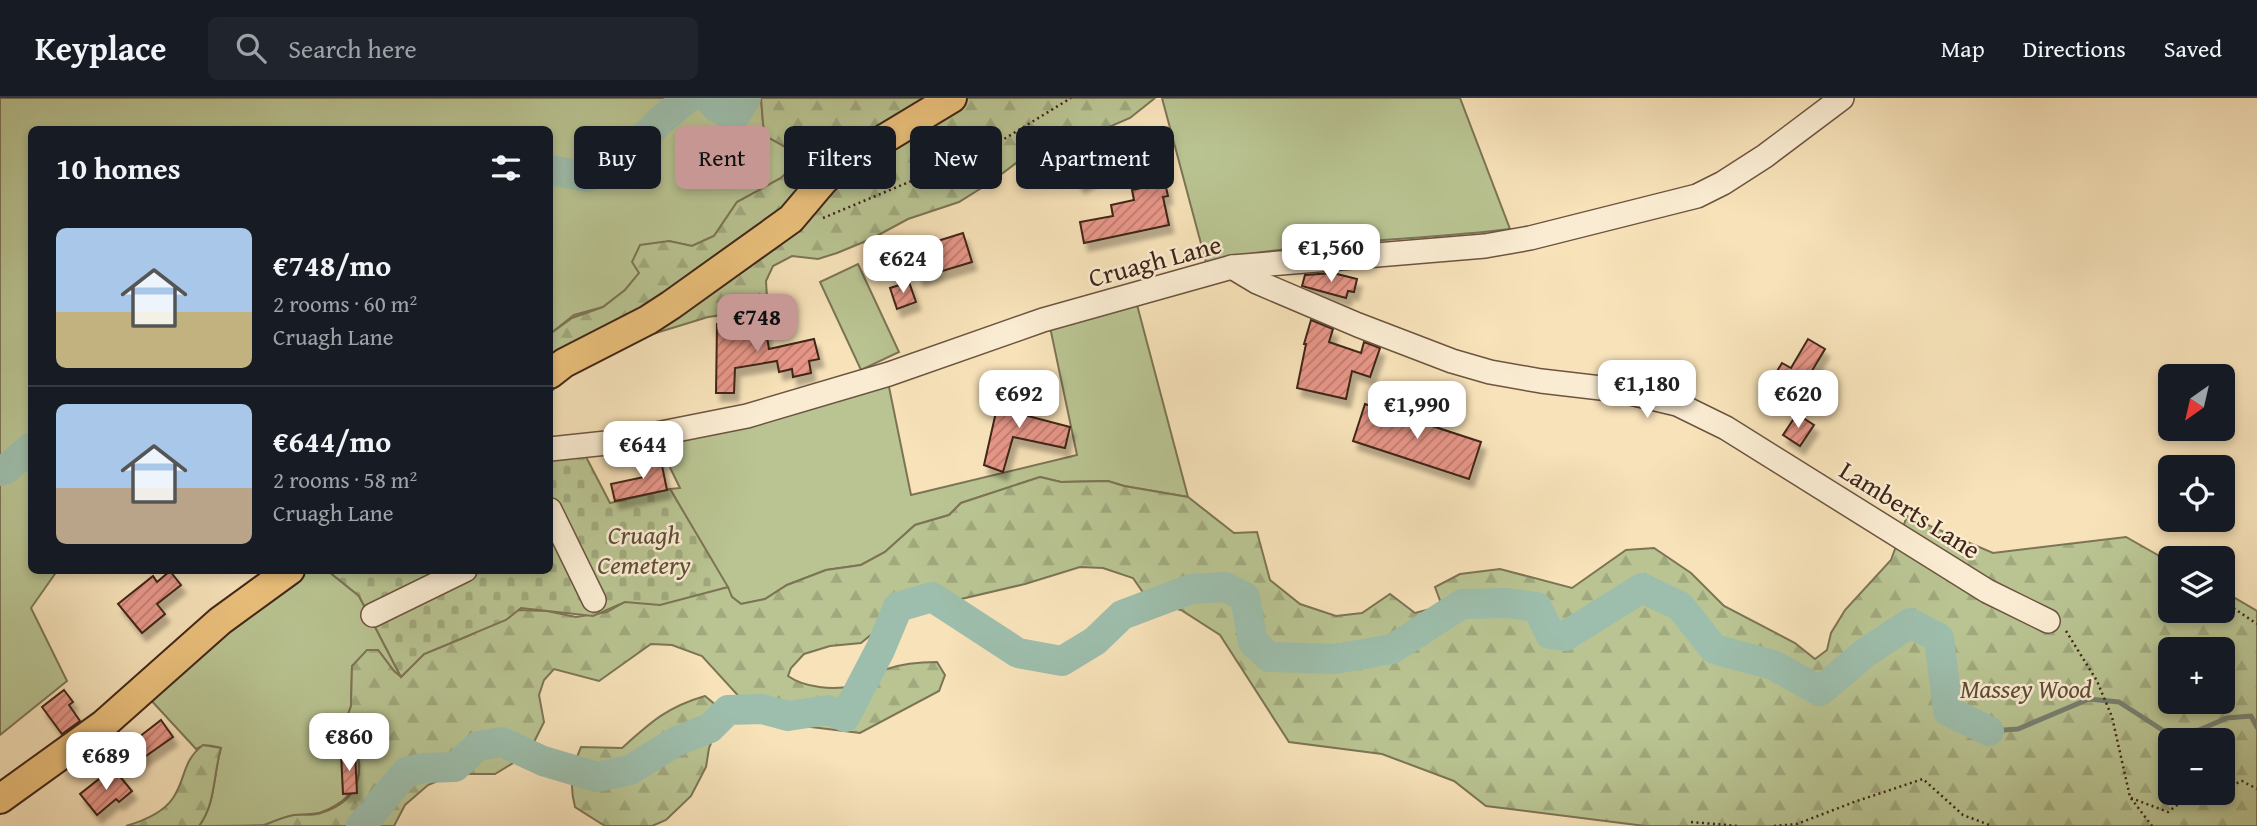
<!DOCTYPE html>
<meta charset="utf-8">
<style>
body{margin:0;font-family:"Gentium Book Plus",serif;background:#20242c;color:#f1f3f6;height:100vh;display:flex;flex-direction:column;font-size:26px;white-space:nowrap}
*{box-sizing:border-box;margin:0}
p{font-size:23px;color:#9ea1a6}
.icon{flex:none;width:38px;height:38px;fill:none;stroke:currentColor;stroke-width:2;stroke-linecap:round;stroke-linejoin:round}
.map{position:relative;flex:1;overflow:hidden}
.sheet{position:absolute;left:28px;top:28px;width:525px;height:448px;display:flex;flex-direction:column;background:#171b24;border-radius:10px;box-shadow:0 4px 10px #0003}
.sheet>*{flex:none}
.hud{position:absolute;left:574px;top:28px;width:665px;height:63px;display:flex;gap:14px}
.needle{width:46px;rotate:214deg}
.tools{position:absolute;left:2158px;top:266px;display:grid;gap:14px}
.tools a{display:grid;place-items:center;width:77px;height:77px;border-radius:10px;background:#171b24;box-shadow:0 4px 10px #0003;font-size:35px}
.price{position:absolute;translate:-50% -60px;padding:0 16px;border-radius:14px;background:#fff;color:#222;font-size:23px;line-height:46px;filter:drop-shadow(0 2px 4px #0008)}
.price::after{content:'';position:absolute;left:50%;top:42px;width:21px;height:16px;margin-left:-10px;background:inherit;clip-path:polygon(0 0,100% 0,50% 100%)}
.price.current{background:#c59692;color:#111}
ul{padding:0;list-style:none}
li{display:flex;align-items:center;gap:21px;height:175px;padding:0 28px}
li+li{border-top:2px solid #363941}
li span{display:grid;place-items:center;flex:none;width:196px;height:140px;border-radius:10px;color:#555}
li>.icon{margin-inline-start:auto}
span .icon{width:84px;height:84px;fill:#fffc;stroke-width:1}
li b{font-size:30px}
h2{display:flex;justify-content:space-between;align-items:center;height:84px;padding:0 28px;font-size:30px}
.pill{padding:0 24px;border-radius:10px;background:#171b24;box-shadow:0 4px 10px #0003;font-size:24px;line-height:63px}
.pill.current{background:#c59692;color:#111}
header{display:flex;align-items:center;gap:42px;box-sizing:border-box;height:98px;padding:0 35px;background:#171b24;border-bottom:2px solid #363941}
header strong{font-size:33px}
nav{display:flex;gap:38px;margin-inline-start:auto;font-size:24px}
.search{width:490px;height:63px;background:#20242c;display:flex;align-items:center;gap:18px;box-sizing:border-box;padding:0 24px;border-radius:10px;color:#9ea1a6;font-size:26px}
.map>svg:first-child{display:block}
.green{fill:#b9c492;stroke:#7c7455;stroke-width:2}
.forest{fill:url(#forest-firs);stroke:#7c7455;stroke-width:2;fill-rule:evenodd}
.cemetery{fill:url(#cemetery-stones);stroke:#7c7455;stroke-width:2}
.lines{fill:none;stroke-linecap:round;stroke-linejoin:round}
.stream{stroke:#778171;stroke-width:5}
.river{stroke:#9dbeac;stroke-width:30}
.building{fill:url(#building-hatch);stroke:#3f2518;stroke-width:2;filter:url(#shadow)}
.minor-casing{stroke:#6d5440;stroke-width:26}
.major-casing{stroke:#3f2518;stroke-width:32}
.path{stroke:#3f2518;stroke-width:2.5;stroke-dasharray:2 3.5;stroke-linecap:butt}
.minor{stroke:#faecd2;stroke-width:23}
.major{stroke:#ecc17c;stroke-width:28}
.labels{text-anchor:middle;stroke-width:5;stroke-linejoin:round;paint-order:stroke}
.street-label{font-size:26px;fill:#3f2518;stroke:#faecd2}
.park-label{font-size:26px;font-style:italic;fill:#5e4d36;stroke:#faecd2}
</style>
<header>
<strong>Keyplace</strong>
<div class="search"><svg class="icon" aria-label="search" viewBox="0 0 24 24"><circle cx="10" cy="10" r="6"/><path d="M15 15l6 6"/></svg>Search here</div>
<nav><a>Map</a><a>Directions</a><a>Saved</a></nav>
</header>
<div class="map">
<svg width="2257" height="728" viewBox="0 0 2257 728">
<defs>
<pattern id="forest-firs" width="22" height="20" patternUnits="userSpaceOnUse" patternTransform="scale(1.75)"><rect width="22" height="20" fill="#b9c492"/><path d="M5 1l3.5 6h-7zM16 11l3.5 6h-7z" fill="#a0a87d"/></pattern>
<pattern id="cemetery-stones" width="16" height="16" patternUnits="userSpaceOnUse" patternTransform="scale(1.75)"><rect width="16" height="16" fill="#b9c492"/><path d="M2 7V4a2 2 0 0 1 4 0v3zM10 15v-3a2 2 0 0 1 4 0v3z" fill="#a0a87d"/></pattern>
<pattern id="building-hatch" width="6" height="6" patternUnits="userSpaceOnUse" patternTransform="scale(1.75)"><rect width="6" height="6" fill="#e79688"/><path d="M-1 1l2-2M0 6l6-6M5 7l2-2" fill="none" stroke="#bd7a6e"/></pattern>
<filter id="shadow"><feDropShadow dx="4.5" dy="8" stdDeviation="2" flood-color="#0004"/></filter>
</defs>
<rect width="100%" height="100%" fill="#f7e2b9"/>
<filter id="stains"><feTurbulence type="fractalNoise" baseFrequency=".00286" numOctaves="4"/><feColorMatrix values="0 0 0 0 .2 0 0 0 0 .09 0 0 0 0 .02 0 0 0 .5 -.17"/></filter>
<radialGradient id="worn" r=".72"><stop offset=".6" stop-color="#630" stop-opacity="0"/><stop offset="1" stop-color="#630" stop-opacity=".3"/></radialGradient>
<g class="green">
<path d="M0 0H761L764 37 787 50 796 66 781 80 737 104 714 138 692 148 669 143 625 192 603 209 574 217 550 236V32H32V472L57 473 31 510 67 583 0 637Z"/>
<path d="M1162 0H1460L1510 131C1446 139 1381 141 1317 148 1280 152 1241 154 1207 168Z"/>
<path d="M858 166 899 254 861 272 820 184Z"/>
<path d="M1136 203 1188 399 1124 388 1108 383 1061 384 1040 379 961 405 949 417 915 427 885 454 861 467 826 472 787 487 765 501 741 506 732 499 670 391 680 390 657 343 888 284 911 397 1077 357 1050 229Z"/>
<path d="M307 473H328L359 498 401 579 394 573 378 552 352 568 351 608 344 628C368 663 366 697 322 714 313 718 300 715 290 718 281 720 273 725 264 727 245 728 219 728 199 728 216 705 213 677 221 650 211 647 205 646 196 651L149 600 260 505Z"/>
</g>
<g class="forest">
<path d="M761 0H1155L1130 20 1102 32H1070L1044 44 991 84 959 104 908 121 871 141 837 155 818 161 792 158 773 168 766 183 767 200 751 213 708 219 620 246 565 279 550 295V236L572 220 603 209 625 192 639 175 632 164 640 147 669 143 692 148 714 138 737 104 781 80 796 66 787 50 764 37Z"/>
<path d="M1040 379 1061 384 1108 383 1124 388 1188 399 1234 435 1257 434 1270 482 1300 506 1336 518 1362 515 1390 496 1415 515 1442 508 1435 489 1460 476 1500 471 1572 490 1626 452 1654 450 1691 475 1724 508 1795 545 1815 561 1827 552 1831 535 1845 512 1891 462 1907 418 1993 455 2126 439 2170 464V513H2222L2223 493 2257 513V728H1645L1486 708 1454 683 1382 656 1289 644 1220 537 1181 512 1158 506 1142 493 1133 480 1103 470 1080 469 1025 486 927 509 889 522 861 545 830 548 804 556 791 570 788 578C805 590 833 592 853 588 865 585 876 575 887 571 904 565 920 564 937 564L945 577 939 593 860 635 811 629H781L754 615 702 558 672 547 651 546 599 583 554 571 544 582 539 597 544 624 528 656 495 676H454L428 687 405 707 394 728H262C272 724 283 719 294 717 302 716 313 718 321 715 366 701 368 662 344 628L351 608 352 568 367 552H378L394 573 401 579 424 556 468 538 517 512 547 513 576 519 607 514 628 502 728 489 732 499 741 506 765 501 787 487 826 472 861 467 885 454 915 427 949 417 961 405ZM2170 551H2222V604H2170ZM2170 642H2222V695H2170Z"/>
<path d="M705 598 717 608 719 626 709 650 706 669 691 698 666 722 652 728H605L575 709C569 686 572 670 581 649L622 650C651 624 667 609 705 598Z"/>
<path d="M203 647 221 650C213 677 216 705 199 728H126C143 723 163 715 173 700 186 681 182 663 203 647Z"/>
</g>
<path class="cemetery" d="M584 355 610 405 670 391 728 489 660 507 625 504 593 518 521 510 506 522 424 556 401 579 359 498 328 473 550 472V361Z"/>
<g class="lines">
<path class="stream" d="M1989 633 2018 631 2089 601 2119 604 2167 635 2199 632 2227 620 2251 618 2257 629"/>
<g class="river">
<path d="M709 0 716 9 735 18 746 0"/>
<path d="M550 72 587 79 629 54 662 21 688 0"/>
<path d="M0 373 6 371 32 349"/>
<path d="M361 728 406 674 424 670 455 669 478 648 502 644 543 663 597 679 630 672 675 644 710 630 728 612 762 611 788 618 828 612 845 619 880 552 898 509 932 499 1018 555 1062 563 1095 543 1122 517 1191 491 1225 489 1245 499 1253 544 1269 559 1335 561 1392 551 1462 506 1507 505 1537 509 1550 536 1565 538 1642 490 1680 508 1714 551 1773 567 1820 593 1865 555 1910 525 1939 540 1948 613 1989 633"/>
</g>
</g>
<g class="building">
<path d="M1071 34 1094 79 1080 87 1065 58 1034 73 1026 58Z"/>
<path d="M1165 85 1168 98 1163 99 1169 127 1084 145 1080 124 1113 118 1111 107 1134 102 1132 92Z"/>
<path d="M963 135 972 164 919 180 912 151Z"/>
<path d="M1333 175 1357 181 1354 194 1348 193 1346 200 1302 188 1305 177Z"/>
<path d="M909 184 916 204 897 211 890 190Z"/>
<path d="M1311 222 1333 231 1329 244 1361 255 1364 244 1380 250 1370 279 1352 273 1346 301 1297 290 1306 246H1304Z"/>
<path d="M717 226 734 227V232L765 227 769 251 814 241 819 261 809 263 811 275 793 279 792 271 779 274 777 263 735 270 734 295H716Z"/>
<path d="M1808 241 1825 251 1807 281 1816 287 1804 307 1780 293 1782 289 1771 283 1782 265 1791 270Z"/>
<path d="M1013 292 1024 317 1070 329 1065 350 1013 339 1003 374 984 367 996 314 993 299Z"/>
<path d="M1365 306 1481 344 1469 381 1353 343Z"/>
<path d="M1797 316 1814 327 1800 348 1783 337Z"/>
<path d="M660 358 667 392 615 403 611 386 644 379 640 362Z"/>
<path d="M170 473 181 487 157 506 165 516 142 535 118 506 153 478 157 484Z"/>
<path d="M64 592 73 604 69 607 80 623 62 636 42 609Z"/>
<path d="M161 622 173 639 136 665 130 646Z"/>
<path d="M341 655H355L357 695 343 696Z"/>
<path d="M113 670 132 693 119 704 116 701 97 717 80 696Z"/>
</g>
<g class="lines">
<g class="minor-casing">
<g id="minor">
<path d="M1232 169 1257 184 1358 227 1452 263 1490 274 1541 283 1618 292 1677 306 1726 330 1987 493 2048 523"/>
<path d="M550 351 616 344 747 318 889 276 1043 222 1232 169 1485 148 1530 140 1697 98 1723 85 1765 58 1842 0"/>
<path d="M550 412 594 502"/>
<path d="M373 517 465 472"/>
</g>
</g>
<g class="major-casing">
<g id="major">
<path d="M550 276 564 265 648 222 671 207 791 121 824 82 841 67 952 0"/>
<path d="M0 701 104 626 220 523 290 472"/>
</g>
</g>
<g class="path">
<path d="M823 120 921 79 1004 41 1071 0"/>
<path d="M2229 507 2257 526"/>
<path d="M2066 533 2097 583 2112 619 2130 699 2152 728"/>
<path d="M2222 683 2230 688 2242 683 2257 691"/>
<path d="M2131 700 2168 714 2193 695"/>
<path d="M1691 724 1738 728"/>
<path d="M1774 728 1797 726 1854 704 1923 681 1963 717 1992 728"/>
</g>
<use href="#minor" class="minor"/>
<use href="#major" class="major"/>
</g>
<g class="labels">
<g class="street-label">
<text transform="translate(1155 163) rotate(-15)" y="9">Cruagh Lane</text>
<text transform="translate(1910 412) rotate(32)" y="9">Lamberts Lane</text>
</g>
<g class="park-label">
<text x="644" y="446">Cruagh<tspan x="644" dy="30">Cemetery</tspan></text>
<text x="2026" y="600">Massey Wood</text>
</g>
</g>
<rect width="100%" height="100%" filter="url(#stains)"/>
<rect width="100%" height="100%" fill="url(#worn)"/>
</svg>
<div class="tools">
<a><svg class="needle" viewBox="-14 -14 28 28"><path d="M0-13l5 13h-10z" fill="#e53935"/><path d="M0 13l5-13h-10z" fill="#9ea1a6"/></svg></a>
<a><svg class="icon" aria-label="locate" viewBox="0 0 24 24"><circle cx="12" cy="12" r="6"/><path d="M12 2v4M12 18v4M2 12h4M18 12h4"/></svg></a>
<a><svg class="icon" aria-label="layers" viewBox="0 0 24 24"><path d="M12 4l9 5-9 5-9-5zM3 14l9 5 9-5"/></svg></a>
<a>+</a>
<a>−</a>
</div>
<b class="price" style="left:1331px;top:186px">€1,560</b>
<b class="price" style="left:903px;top:197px">€624</b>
<b class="price current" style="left:757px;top:256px">€748</b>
<b class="price" style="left:1647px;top:322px">€1,180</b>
<b class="price" style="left:1019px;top:332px">€692</b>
<b class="price" style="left:1798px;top:332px">€620</b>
<b class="price" style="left:1417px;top:343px">€1,990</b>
<b class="price" style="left:643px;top:383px">€644</b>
<b class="price" style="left:349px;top:675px">€860</b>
<b class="price" style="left:106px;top:694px">€689</b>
<div class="hud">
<a class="pill">Buy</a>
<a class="pill current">Rent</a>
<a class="pill">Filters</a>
<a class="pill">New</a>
<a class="pill">Apartment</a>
</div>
<section class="sheet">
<h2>10 homes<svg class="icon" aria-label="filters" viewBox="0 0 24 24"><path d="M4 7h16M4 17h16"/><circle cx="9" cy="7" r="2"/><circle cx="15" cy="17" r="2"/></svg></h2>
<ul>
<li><span style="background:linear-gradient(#a9c7e8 60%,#c2b280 0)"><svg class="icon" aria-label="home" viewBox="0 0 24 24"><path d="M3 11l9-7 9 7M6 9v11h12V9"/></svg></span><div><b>€748/mo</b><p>2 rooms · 60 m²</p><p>Cruagh Lane</p></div></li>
<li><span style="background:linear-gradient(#a9c7e8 60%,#b9a48a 0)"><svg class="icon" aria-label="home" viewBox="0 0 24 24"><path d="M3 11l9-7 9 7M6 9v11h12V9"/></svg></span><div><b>€644/mo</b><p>2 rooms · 58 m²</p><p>Cruagh Lane</p></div></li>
</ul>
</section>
</div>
